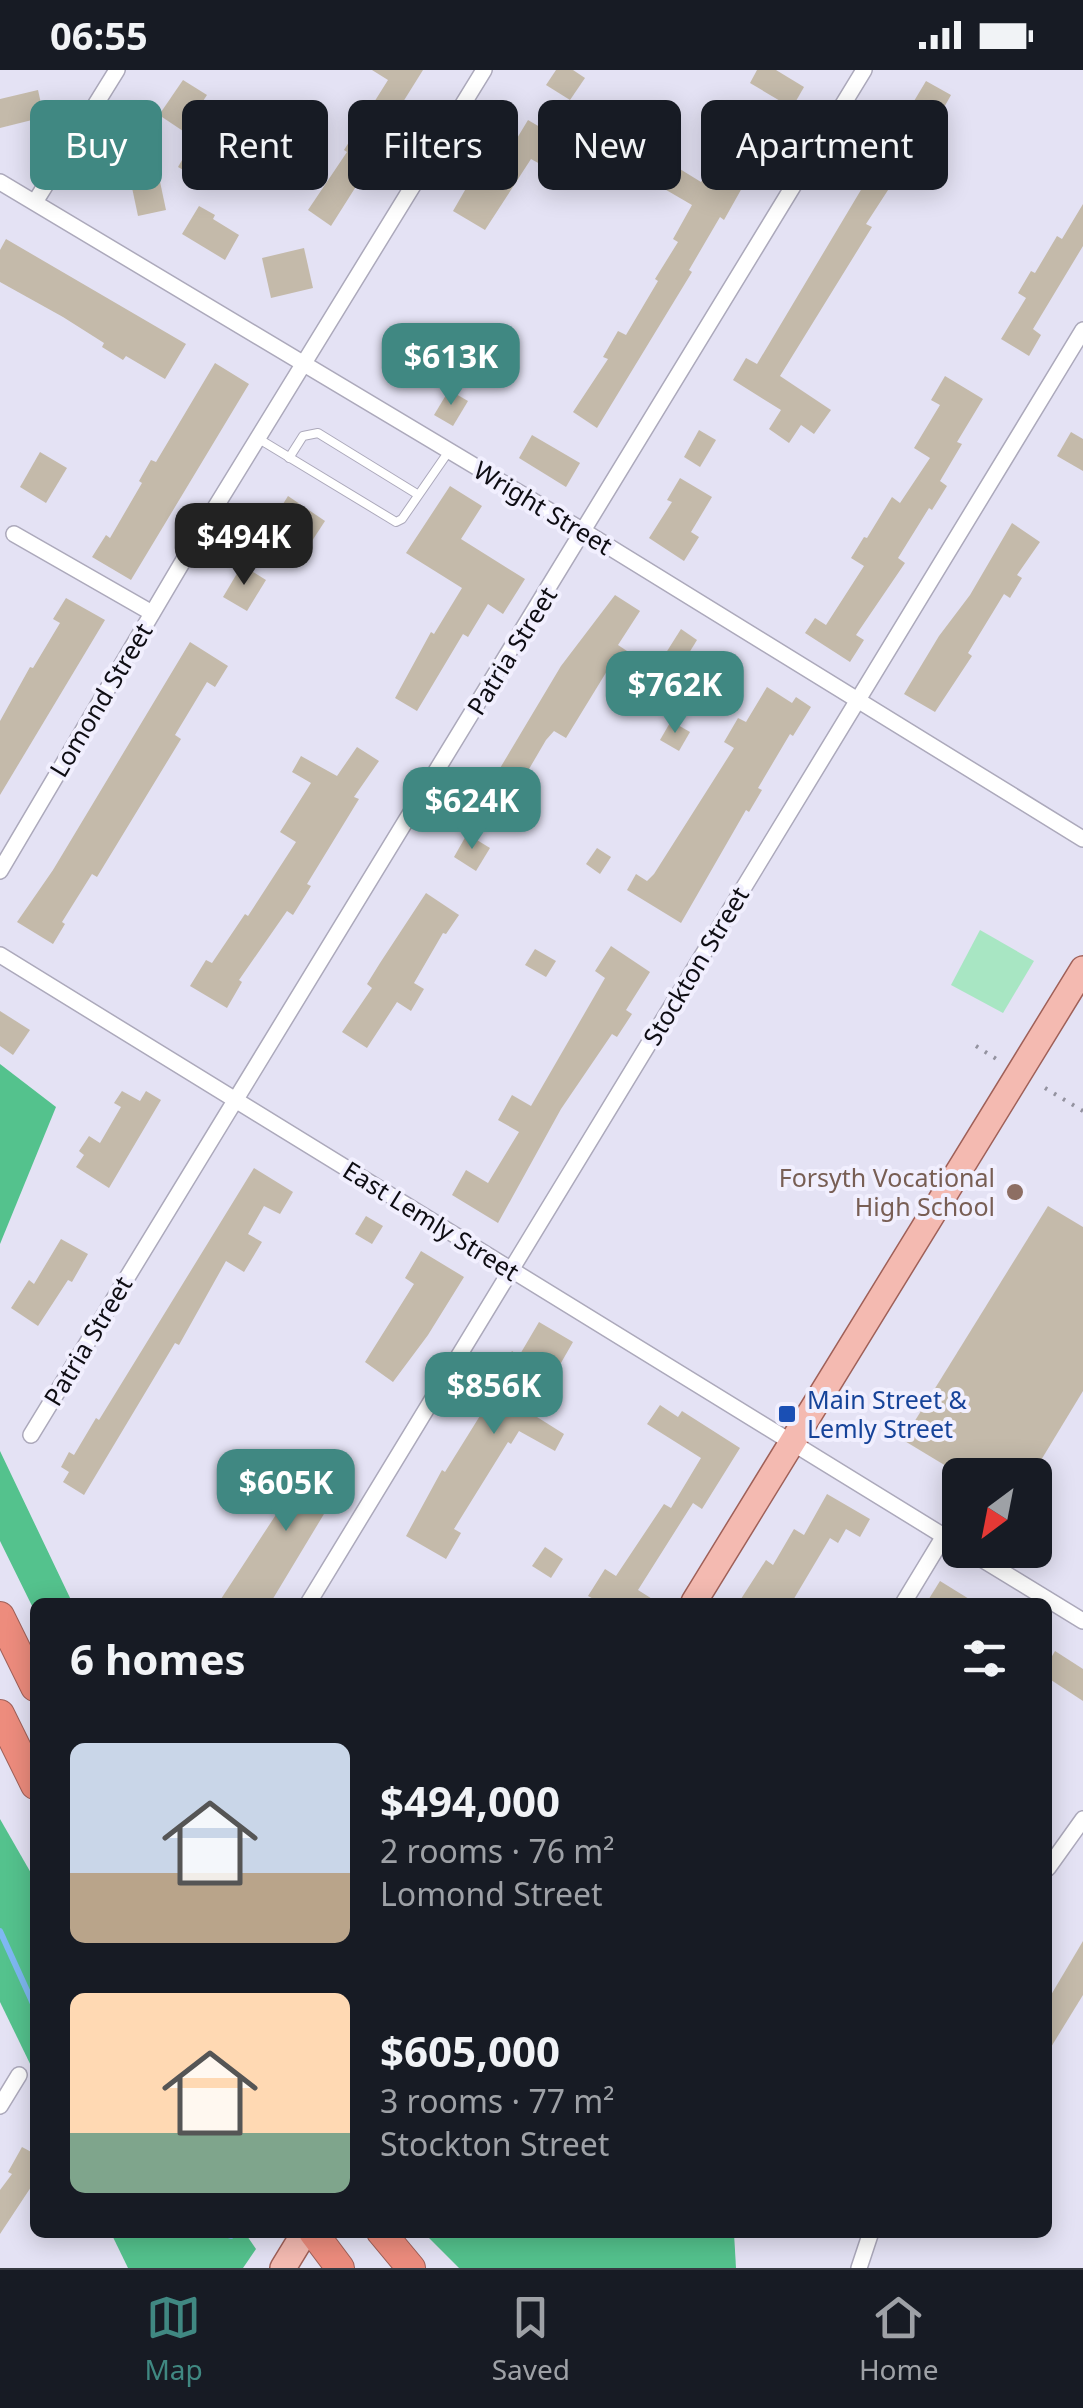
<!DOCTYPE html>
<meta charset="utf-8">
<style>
body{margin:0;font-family:"Noto Sans",sans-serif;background:#20242c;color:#f1f3f6;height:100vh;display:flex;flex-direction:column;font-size:38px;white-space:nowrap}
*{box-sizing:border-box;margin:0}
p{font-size:32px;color:#9ea1a6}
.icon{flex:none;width:55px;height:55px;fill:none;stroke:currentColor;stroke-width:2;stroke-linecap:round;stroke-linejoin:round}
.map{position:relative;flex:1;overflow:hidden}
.panel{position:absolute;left:30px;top:1528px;width:1022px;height:640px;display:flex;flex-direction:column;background:#171b24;border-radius:15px;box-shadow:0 5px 25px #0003}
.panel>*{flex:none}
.hud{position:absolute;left:30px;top:30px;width:1025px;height:90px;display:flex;gap:20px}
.needle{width:65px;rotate:212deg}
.buttons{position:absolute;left:942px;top:1388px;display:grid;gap:20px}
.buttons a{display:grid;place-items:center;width:110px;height:110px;border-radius:15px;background:#171b24;box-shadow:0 5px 25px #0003;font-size:50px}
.price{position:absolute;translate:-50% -85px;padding:0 22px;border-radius:20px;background:#408882;color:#fff;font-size:32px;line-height:65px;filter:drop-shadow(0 2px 5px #0008)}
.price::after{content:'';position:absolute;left:50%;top:60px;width:30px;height:22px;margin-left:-15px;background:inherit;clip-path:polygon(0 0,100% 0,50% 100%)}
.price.current{background:#222;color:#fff}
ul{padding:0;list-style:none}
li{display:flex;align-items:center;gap:30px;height:250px;padding:0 40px}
li span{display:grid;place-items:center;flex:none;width:280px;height:200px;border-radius:15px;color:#555}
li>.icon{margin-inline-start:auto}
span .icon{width:120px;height:120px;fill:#fffc;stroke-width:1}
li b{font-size:42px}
h2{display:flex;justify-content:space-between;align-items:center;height:120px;padding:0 40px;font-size:42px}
.chip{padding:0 35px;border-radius:15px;background:#171b24;box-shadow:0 5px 25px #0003;font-size:35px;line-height:90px}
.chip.current{background:#408882;color:#fff}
.status{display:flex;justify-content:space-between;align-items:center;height:70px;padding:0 50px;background:#171b24;direction:ltr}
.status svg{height:28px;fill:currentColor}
.tab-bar{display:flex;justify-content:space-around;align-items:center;height:140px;border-top:2px solid #363941;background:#171b24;font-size:28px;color:#9ea1a6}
.tab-bar a{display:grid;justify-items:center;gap:5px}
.tab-bar .current{color:#408882}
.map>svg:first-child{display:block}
.green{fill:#a8e6c3}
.forest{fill:#54c28d}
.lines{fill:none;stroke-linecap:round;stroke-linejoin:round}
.stream{stroke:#7fb8f2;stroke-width:6}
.building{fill:#c4baaa}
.lane-casing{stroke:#aca9bb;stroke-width:10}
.street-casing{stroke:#aca9bb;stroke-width:18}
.primary-casing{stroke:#9f6058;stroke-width:28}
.highway-casing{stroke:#9f6058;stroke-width:30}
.path{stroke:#93929f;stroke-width:4;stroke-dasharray:2.5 8;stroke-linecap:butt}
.lane{stroke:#fff;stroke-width:8}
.street{stroke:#fff;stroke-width:15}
.primary{stroke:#f4bab1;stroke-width:25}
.highway{stroke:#ed8c7d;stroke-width:28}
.education-dot{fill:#8d6e63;stroke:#f1effe;stroke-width:4}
.transit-dot{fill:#1a4fb4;stroke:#f1effe;stroke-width:4}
.labels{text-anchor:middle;stroke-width:8;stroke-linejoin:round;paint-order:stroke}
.street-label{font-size:25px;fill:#0e0d13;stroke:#f1effe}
.education-label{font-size:25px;fill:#785e54;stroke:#f1effe;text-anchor:end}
.transit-label{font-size:25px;fill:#164399;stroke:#f1effe;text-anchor:start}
</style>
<div class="status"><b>06:55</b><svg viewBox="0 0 49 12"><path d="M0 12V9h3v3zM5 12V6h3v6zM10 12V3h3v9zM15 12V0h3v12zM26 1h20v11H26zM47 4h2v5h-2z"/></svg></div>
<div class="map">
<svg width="1083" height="2198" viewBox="0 0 1083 2198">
<rect width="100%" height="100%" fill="#e4e2f4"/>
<path class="green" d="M980 860 1034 891 1003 943 951 915Z"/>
<g class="forest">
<path d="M0 994 56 1037 0 1174Z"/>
<path d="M0 1381 72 1532H35V1542L0 1471Z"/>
<path d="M0 1749 35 1810V2004L0 1932Z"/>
<path d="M111 2163H245L256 2179 243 2198H128Z"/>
<path d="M424 2163H734L736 2198H459Z"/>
</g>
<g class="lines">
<g class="stream">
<path d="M0 1861 35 1938"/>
<path d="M219 2162 231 2166"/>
</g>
</g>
<g class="building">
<path d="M372 0H423L393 48 398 50 331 156 308 140 347 82 344 80 388 10Z"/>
<path d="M556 0H573L585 8 570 30 546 15Z"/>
<path d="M757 0H776L804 17 792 38 750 13Z"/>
<path d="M183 10 207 25 183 61 159 45Z"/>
<path d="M926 11 951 25 937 50 927 44 909 75 911 77 890 117 866 154 872 157 780 306 831 340 814 364 801 355 789 373 769 359 781 340 733 310 746 288 757 294Z"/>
<path d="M38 20 44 47 0 58V29Z"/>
<path d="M528 50 562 70 553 86 547 83 540 94 531 89 485 160 453 141 488 80 504 90Z"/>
<path d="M724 74 756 93 724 150 720 147 689 200 692 202 597 358 573 342 608 289 603 287 618 261 626 265 658 211 655 209 678 172 673 169 692 135 649 110 662 88 701 112Z"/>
<path d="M189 78 210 90 199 109 178 97Z"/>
<path d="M155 88 166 140 138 146 127 94Z"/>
<path d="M1083 134V176L1033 259 1041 265 1029 286 1001 269 1026 228 1018 223 1031 201 1035 203 1057 166 1062 169Z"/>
<path d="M199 136 215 145 213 149 239 165 225 190 182 164Z"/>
<path d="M6 169 186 274 165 309 126 286 123 290 102 277 104 273 63 247 0 212V180Z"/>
<path d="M304 178 313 218 271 228 262 188Z"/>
<path d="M215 293 249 314 131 510 92 487 106 465 110 468 142 413 139 411 151 390 156 392Z"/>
<path d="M945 306 983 329 957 372 962 374 940 411 947 416 932 440 929 438 898 488 905 493 856 565 864 570 850 592 805 563 815 548 826 555 864 496 851 488 864 467 867 468 892 427 900 433 930 388 914 378 940 335 931 330Z"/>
<path d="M449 320 468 331 453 356 434 345Z"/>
<path d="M699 360 716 370 700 397 684 387Z"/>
<path d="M1071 362 1083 369V401L1057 386Z"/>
<path d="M532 365 580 393 566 417 519 388Z"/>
<path d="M40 382 67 398 46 433 20 417Z"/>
<path d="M680 408 712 427 691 462 699 467 684 491 649 468 672 432 667 430Z"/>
<path d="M450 416 482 436 461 469 525 509 503 544 488 534 468 567 463 564 417 641 395 628 431 562 434 564 462 518 406 483Z"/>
<path d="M288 426 325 451 310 474 273 450Z"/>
<path d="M1012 453 1040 472 1017 505 1022 508 1010 528 1004 524 968 583 972 586 935 642 904 624 939 566 970 525Z"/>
<path d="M242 495 266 510 247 541 223 527Z"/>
<path d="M615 525 640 541 618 575 651 597 636 620 607 601 566 668 554 661 546 670 515 723 522 727 509 748 481 730 561 596Z"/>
<path d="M66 528 105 550 0 725V651L30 597 33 598 60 553 53 549Z"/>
<path d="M681 559 697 570 681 596 664 586Z"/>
<path d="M190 572 228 596 215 617 207 612 175 665 181 669 97 807 92 804 62 852 65 854 53 874 17 852 53 800Z"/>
<path d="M767 617 792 633 796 627 811 637 793 666 790 664 758 718 762 720 749 742 746 740 681 853 627 820 636 804 647 811 654 804 734 678 724 672 738 648 746 652Z"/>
<path d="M671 651 690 662 679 681 660 670Z"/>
<path d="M357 677 379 691 354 727 359 729 307 814 311 816 293 845 287 841 239 910 242 912 227 938 190 916 206 890 212 893 245 844 248 846 296 772 280 762 311 713 292 702 301 686 337 706Z"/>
<path d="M467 764 490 778 476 801 454 787Z"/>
<path d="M597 778 611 787 600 804 586 794Z"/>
<path d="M426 823 459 845 446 864 443 863 414 913 424 919 411 941 397 932 367 978 342 962 372 918 367 914 380 893Z"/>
<path d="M611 876 650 902 626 940 632 944 617 967 612 964 561 1039 498 1153 452 1125 466 1100 488 1113 519 1062 498 1050 512 1025 531 1036 605 908 595 901Z"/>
<path d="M535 879 556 891 546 907 525 895Z"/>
<path d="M0 941 30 960 13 985 0 976Z"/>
<path d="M122 1021 140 1031 146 1021 161 1030 109 1118 76 1097 84 1085 79 1081 89 1066 100 1073 121 1037 114 1033Z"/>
<path d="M254 1098 293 1122 280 1144 264 1136 248 1164 262 1172 244 1202 226 1191 179 1275 175 1273 84 1425 63 1412 69 1402 61 1397 69 1382 74 1385 96 1348 99 1350Z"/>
<path d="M1048 1136 1083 1157V1321L1032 1405H961L903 1370Z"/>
<path d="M366 1146 383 1156 372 1174 355 1164Z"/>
<path d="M61 1169 88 1184 72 1212 68 1210 38 1256 11 1238 29 1210 34 1214Z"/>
<path d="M421 1181 464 1207 428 1265 393 1312 365 1292 414 1214 405 1208Z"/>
<path d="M539 1252 573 1272 550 1312 557 1316 537 1347 564 1364 555 1381 519 1361 511 1374 508 1372 454 1459 461 1463 446 1489 406 1466 442 1400 445 1402 506 1304 500 1300 512 1281 519 1286Z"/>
<path d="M660 1335 678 1347 682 1341 740 1378 702 1439 693 1433 638 1520 657 1532H599L588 1526 605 1499 616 1506 664 1434 671 1438 701 1388 647 1354Z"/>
<path d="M326 1380 348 1395 324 1430 330 1434 271 1532H219L279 1440 273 1436 291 1409 302 1416Z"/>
<path d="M827 1424 870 1449 860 1467 846 1459 838 1473 830 1468 792 1532H739L766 1490 773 1495 794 1459 804 1465Z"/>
<path d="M545 1477 563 1489 551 1508 532 1496Z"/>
<path d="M940 1511 974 1532H927Z"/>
<path d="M1055 1581 1083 1599V1631L1048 1608V1593Z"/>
<path d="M1083 1871V1925L1048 1982V1930Z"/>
<path d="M22 2077 35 2084V2111L0 2164V2120L12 2104 8 2102Z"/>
</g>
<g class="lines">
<g class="lane-casing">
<g id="lane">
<path d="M259 369 396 452 402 449 449 381"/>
<path d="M289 388 303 366 318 363 417 424"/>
</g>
</g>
<g class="street-casing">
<g id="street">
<path d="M0 112 585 462 1083 769"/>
<path d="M35 132 117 0"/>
<path d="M14 464 152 543"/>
<path d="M0 801 202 459 484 0"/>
<path d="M0 885 960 1476"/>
<path d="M31 1365 864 0"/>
<path d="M967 1480 1083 1551"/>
<path d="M309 1532 1083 260"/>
<path d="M904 1532 944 1466"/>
<path d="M1048 1798 1083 1749"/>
<path d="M0 2036 19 2005"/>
<path d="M859 2198 871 2162"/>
</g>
</g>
<g class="primary-casing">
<g id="primary">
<path d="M694 1532 1083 899"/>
<path d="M283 2198 305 2162"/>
</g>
</g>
<g class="highway-casing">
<g id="highway">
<path d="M0 1546 35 1617"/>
<path d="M0 1644 35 1715"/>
<path d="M313 2162 340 2198"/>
<path d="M381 2162 411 2198"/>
</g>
</g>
<g class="path">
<path d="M976 976 998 990"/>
<path d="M1045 1018 1083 1041"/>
</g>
<use href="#lane" class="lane"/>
<use href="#street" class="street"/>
<use href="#primary" class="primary"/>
<use href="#highway" class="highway"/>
</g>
<circle class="education-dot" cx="1015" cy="1122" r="10"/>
<rect class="transit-dot" x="777" y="1334" width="20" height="20" rx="5"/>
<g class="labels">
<g class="street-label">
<text transform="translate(543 438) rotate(31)" y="9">Wright Street</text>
<text transform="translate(512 581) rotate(-58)" y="9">Patria Street</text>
<text transform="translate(101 630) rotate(-59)" y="9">Lomond Street</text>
<text transform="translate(696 896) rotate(-59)" y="9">Stockton Street</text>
<text transform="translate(431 1151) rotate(32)" y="9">East Lemly Street</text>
<text transform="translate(88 1271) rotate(-59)" y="9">Patria Street</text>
</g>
<g class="education-label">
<text x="995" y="1117">Forsyth Vocational<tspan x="995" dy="29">High School</tspan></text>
</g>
<g class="transit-label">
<text x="807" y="1339">Main Street &amp;<tspan x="807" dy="29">Lemly Street</tspan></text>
</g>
</g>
</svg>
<div class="buttons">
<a><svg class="needle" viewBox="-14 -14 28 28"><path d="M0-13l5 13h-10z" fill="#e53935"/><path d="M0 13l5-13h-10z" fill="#9ea1a6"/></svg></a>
</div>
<b class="price" style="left:451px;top:338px">$613K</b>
<b class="price current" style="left:244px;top:518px">$494K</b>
<b class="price" style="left:675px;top:666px">$762K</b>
<b class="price" style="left:472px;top:782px">$624K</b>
<b class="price" style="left:494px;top:1367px">$856K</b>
<b class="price" style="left:286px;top:1464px">$605K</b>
<div class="hud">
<a class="chip current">Buy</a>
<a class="chip">Rent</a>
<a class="chip">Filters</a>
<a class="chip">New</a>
<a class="chip">Apartment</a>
</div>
<section class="panel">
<h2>6 homes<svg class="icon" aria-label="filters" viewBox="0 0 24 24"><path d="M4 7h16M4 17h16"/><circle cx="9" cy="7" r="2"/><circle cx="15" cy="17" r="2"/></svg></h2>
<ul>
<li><span style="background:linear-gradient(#c9d6e8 65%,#b9a48a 0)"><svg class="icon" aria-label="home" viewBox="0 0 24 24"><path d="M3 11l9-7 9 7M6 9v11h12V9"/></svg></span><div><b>$494,000</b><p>2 rooms · 76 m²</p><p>Lomond Street</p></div></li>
<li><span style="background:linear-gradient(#ffd9b3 70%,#7fa58c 0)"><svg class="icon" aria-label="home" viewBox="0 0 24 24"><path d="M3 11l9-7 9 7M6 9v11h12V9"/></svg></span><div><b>$605,000</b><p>3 rooms · 77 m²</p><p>Stockton Street</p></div></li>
</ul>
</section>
</div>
<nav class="tab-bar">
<a class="current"><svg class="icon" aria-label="map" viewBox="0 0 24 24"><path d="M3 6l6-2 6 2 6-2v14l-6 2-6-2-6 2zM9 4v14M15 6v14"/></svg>Map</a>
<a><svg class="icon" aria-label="saved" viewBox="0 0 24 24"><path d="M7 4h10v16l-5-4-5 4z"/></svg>Saved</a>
<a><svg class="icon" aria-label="home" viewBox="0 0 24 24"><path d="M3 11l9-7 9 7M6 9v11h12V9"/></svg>Home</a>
</nav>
